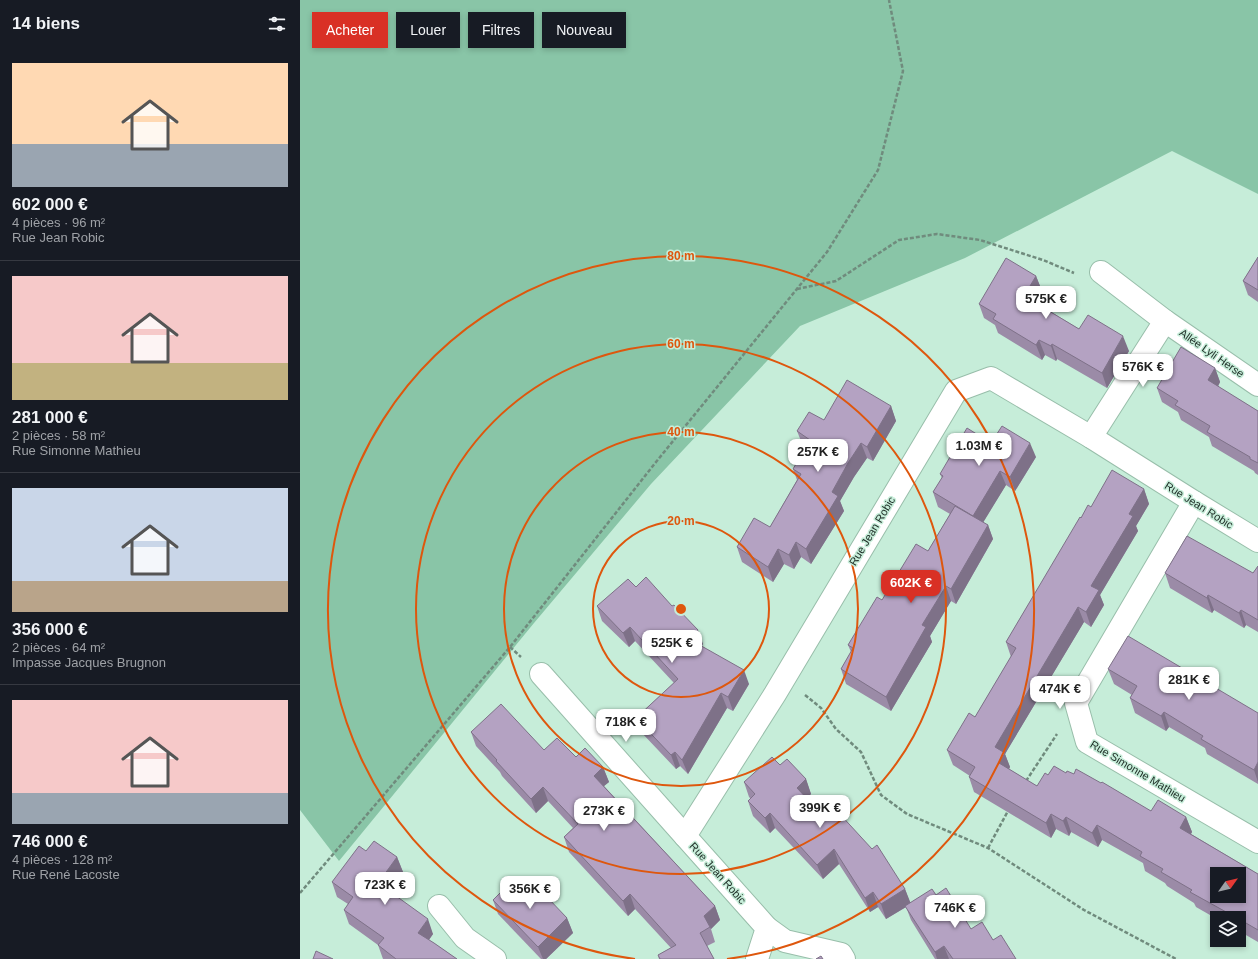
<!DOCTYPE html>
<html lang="fr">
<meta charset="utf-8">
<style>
body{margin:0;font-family:Helvetica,sans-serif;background:#20242c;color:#f1f3f6;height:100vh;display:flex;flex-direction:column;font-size:15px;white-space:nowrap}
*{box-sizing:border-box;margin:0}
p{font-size:13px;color:#9ea1a6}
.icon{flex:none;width:22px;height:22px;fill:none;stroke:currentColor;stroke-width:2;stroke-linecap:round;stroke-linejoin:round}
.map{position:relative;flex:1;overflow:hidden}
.sheet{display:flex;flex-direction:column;background:#171b24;width:300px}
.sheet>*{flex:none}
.top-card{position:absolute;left:12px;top:12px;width:380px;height:36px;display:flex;gap:8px}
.needle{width:26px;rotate:56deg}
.controls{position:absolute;left:910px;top:867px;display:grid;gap:8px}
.controls a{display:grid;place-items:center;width:36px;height:36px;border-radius:0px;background:#171b24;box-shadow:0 2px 6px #0003;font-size:20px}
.price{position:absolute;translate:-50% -34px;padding:0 9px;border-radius:8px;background:#fff;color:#222;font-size:13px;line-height:26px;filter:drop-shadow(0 1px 2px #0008)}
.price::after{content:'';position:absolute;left:50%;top:24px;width:12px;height:9px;margin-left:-6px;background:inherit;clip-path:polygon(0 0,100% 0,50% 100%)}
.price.current{background:#d93025;color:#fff}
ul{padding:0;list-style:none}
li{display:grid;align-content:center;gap:8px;height:212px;padding:0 12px}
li+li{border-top:1px solid #363941}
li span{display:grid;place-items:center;height:124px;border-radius:0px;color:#555}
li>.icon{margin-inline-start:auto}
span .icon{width:72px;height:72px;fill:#fffc;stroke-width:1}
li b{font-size:17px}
h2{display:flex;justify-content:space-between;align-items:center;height:48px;padding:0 12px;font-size:17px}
.pill{padding:0 14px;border-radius:0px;background:#171b24;box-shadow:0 2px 6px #0003;font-size:14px;line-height:36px}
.pill.current{background:#d93025;color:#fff}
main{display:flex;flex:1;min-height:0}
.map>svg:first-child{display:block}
.green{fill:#89c5a7}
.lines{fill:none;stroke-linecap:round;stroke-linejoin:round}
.minor-casing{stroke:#98beaa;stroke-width:24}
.path{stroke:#708b7d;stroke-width:2.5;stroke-dasharray:4 2;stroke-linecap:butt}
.minor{stroke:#fff;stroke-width:22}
.wall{fill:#9b8ba7}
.shaded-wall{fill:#7e7188}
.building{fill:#b4a2c2;stroke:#7e7188;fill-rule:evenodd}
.ring{fill:none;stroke:#de570d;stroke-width:2}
.labels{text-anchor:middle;stroke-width:3;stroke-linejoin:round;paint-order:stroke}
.street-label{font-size:11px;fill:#1d2c25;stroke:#c6edd9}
.centre{fill:#de570d;stroke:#c6edd9;stroke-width:2}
.ring-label{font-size:12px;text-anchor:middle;font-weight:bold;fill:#de570d;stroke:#c6edd9;stroke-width:3;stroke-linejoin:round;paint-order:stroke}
</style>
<main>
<section class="sheet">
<h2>14 biens<svg class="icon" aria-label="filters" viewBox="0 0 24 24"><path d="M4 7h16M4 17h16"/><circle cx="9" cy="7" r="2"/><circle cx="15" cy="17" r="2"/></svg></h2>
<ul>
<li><span style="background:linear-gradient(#ffd9b3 65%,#9aa5b1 0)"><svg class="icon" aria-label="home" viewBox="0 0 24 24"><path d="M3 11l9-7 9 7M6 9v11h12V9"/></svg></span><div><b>602 000 €</b><p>4 pièces · 96 m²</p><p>Rue Jean Robic</p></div></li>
<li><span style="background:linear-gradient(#f6c9c9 70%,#c2b280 0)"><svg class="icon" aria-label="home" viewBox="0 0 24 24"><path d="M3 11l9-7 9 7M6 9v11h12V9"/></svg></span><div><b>281 000 €</b><p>2 pièces · 58 m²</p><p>Rue Simonne Mathieu</p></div></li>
<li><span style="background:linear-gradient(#c9d6e8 75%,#b9a48a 0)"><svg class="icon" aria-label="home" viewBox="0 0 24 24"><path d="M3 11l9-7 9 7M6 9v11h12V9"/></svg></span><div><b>356 000 €</b><p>2 pièces · 64 m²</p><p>Impasse Jacques Brugnon</p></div></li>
<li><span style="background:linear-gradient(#f6c9c9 75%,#9aa5b1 0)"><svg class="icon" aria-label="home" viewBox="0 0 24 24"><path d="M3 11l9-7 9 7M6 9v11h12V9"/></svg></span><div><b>746 000 €</b><p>4 pièces · 128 m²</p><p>Rue René Lacoste</p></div></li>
</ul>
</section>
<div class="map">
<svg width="958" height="959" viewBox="0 0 958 959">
<rect width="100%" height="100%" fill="#c6edd9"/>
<path class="green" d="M0 0H958V194L872 151 665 258 500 326 351 484 234 623 39 861 0 810Z"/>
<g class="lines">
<g class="minor-casing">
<g id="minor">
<path d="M801 272 865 321 958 385"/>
<path d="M791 437 865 321"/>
<path d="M894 502 776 703 787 742 958 842"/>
<path d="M241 674 385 836"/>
<path d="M139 906 165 938 195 959"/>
<path d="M467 928 485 941 541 954 544 959"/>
<path d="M457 959 467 928 385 836 475 694 656 391 691 378 791 437 894 502 958 541"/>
</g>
</g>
<g class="path">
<path d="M497 289 536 281 599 240 637 234 680 240 743 260 774 273"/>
<path d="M210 647 221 657"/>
<path d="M505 695 521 708 536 729 561 752 581 795 607 814 688 848 784 910 876 959"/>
<path d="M726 781 757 734"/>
<path d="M688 848 709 809"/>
<path d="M0 893 210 647 356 462 527 252 578 170 603 71 589 0"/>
</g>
<use href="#minor" class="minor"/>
</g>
<g class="wall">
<path d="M958 257V302L948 295 943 281Z"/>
<path d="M736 276 742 291 735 302 779 329 829 351 807 388 757 359 756 361 745 355 742 360 698 333 695 325 684 318 679 304Z"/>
<path d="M915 368 920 382 918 387 958 411V475L955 473 954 471 912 446 909 437 881 420 878 412 862 402 857 388Z"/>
<path d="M591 406 596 421 573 461 567 458 554 477 540 501 544 511 511 564 501 557 494 569 484 564 473 582 442 562 437 547 470 527 497 480 493 469 505 448 503 446 497 431 524 420Z"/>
<path d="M691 443 736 457 715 491 706 485 683 522 688 525 693 539 656 604 651 601 630 636 632 642 591 711 546 684 541 669 551 652 548 645 582 600 628 551 650 514 638 507 633 492 642 478 640 474Z"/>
<path d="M844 489 849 504 836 526 838 531 800 595 804 605 791 627 784 622 705 754 710 767 709 769 737 786 748 775 766 773 774 774 851 811 886 817 892 832 891 834 958 874V942L939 931V918H917V919L896 907 894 903 867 886 865 883 845 871 843 863 802 840 798 847 771 832 769 836 756 829 751 838 674 792 669 777 670 776 653 765 647 750 675 717 711 657 706 642 781 518 791 507Z"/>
<path d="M958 566V632L946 625 944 628 914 610 912 613 870 588 865 573H953Z"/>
<path d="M336 587 403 644 402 646 449 684 433 711 427 708 388 774 380 766 376 769 341 732 336 718 374 683 335 641 329 647 302 621 297 606Z"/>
<path d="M808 669 958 713V784L907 754 905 748 869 727 866 731 835 713 830 698 832 695 814 684Z"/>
<path d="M171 732 244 750 276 757 303 767 309 782 304 786 415 906 420 920 411 929 415 942 407 946 414 959H359L358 955 371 948 335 909 328 916 269 852 264 837 273 828 248 801 236 813 202 776 200 772 176 746Z"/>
<path d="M480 765 506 779 511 794 507 798 528 821 605 889 610 903 636 895 671 929 693 940 716 959H635L611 920 606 907 586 919 578 907 570 912 539 864 523 879 475 828 470 833 453 816 448 801 451 799 449 797 444 782Z"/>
<path d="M66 851 97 857 103 872 93 885 96 895V896L133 934 129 940 157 959H83L78 945 49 924 44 910 48 904 37 897 32 882Z"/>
<path d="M216 887 267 918 273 933 246 959H241L198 914 193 900Z"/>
</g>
<g class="shaded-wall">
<path d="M736 276 742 291 730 311 724 296Z"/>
<path d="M823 336 829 351 807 388 802 373Z"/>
<path d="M739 340 745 355 742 360 736 345Z"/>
<path d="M752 344 757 359 756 361 751 346Z"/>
<path d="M915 368 920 382 913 395 908 380Z"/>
<path d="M591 406 596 421 573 461 567 447Z"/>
<path d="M561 443 567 458 554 477 540 501 544 511 511 564 506 549 532 492 548 463Z"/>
<path d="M730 443 736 457 715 491 710 477Z"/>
<path d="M700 471 706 485 678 531 673 516Z"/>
<path d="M844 489 849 504 836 526 838 531 800 595 804 605 791 627 786 612 791 586 829 514Z"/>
<path d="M688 525 693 539 656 604 651 589Z"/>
<path d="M496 542 501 557 494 569 489 555Z"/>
<path d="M478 549 484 564 473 582 468 567Z"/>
<path d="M646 586 651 601 630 636 632 642 591 711 586 697 622 625Z"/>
<path d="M908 595 914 610 912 613 907 598Z"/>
<path d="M778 607 784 622 705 754 710 767 704 778 699 763 695 747Z"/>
<path d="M941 610 946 625 944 628 939 613Z"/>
<path d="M330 627 335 641 329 647 323 633Z"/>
<path d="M398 630 403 644 394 653 389 639Z"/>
<path d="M444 670 449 684 433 711 428 697Z"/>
<path d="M421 693 427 708 388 774 382 760Z"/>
<path d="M864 712 869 727 866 731 861 716Z"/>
<path d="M375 752 380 766 376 769 371 755Z"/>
<path d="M958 762V782L954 770Z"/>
<path d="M303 767 309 782 299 790 294 776Z"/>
<path d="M506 779 511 794 502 802 497 788Z"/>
<path d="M243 787 248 801 236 813 231 799Z"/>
<path d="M470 813 475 828 470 833 465 818Z"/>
<path d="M751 814 756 829 751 838 746 823Z"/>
<path d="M766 817 771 832 769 836 763 821Z"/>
<path d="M886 817 892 832 885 843 880 828Z"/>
<path d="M797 825 802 840 798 847 792 833Z"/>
<path d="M534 849 539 864 523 879 517 865Z"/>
<path d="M97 857 103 872 93 885 96 895 90 903 85 888 84 875Z"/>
<path d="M605 889 611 904 586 919 581 904Z"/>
<path d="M573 892 578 907 570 912 565 898Z"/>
<path d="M330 894 335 909 328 916 323 901Z"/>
<path d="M415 906 420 920 411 929 404 916Z"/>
<path d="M267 918 273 933 246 959H243L238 947Z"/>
<path d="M128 919 133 934 123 948 118 933Z"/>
<path d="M644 946 649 959H637L635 952Z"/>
</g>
<g class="building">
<path d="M958 257V290L943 281Z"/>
<path d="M706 258 736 276 724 296 779 329 788 315 823 336 802 373 752 344 751 346 739 340 736 345 693 319 696 314 679 304Z"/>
<path d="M881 347 915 368 908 380 958 411V463L950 459V457L907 432 910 426 875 405 878 401 857 388Z"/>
<path d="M547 380 591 406 567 447 561 443 548 463 532 492 538 496 506 549 496 542 489 555 478 549 468 567 437 547 454 518 470 527 501 474 493 469 510 440 497 431 509 412 524 420Z"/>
<path d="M702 426 730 443 710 477 700 471 673 516 633 492 643 476 640 474 667 428 691 443Z"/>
<path d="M812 470 844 489 829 514 833 516 791 586 799 590 786 612 778 607 695 747 705 753 699 763 737 786 745 773 748 775 754 766 766 773 767 771 774 774 776 769 801 783 802 782 851 811 858 800 886 817 880 828 958 874V930L939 919V918H937L890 892 892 890 861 872 863 869 840 856 842 852 797 825 792 833 766 817 763 821 751 814 746 823 669 777 675 767 647 750 669 713 675 717 716 648 706 642 780 517 781 518 788 505 791 507ZM917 874H939V896H917Z"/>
<path d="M655 506 688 525 651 589 646 586 622 625 626 627 586 697 541 669 553 648 548 645 577 597 582 600 616 544 628 551Z"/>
<path d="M887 536 953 573 958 566V620L941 610 939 613 908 595 907 598 865 573Z"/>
<path d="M346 577 372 606 374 605 398 630 389 639 444 670 428 697 421 693 382 760 375 752 371 755 336 718 378 679 330 627 323 633 297 606 328 579 336 587Z"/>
<path d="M828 636 958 713V762L954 770 901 739 903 736 864 712 861 716 830 698 837 686 808 669Z"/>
<path d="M201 704 244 750 257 738 276 757 285 748 303 767 294 776 415 906 404 916 410 927 400 933 414 959H360L358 955 376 945 330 894 323 901 264 837 278 824 243 787 231 799 196 761 197 760 171 732Z"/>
<path d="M472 757 480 765 487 759 506 779 497 788 528 821 538 812 572 849 577 845 605 889 581 904 573 892 565 898 534 849 517 865 470 813 465 818 448 801 455 794 444 782Z"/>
<path d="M74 841 97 857 84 875 91 880 85 888 128 919 118 933 134 943 157 959H96L78 945 84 938 44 910 53 897 32 882 59 846 66 851Z"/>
<path d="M227 876 267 918 238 947 193 900 211 882 216 887Z"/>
<path d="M646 888 671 929 682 922 693 940 701 935 716 959H653L644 946 635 952 605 906 632 889 636 895Z"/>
<path d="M16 951 33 959H13Z"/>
<path d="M521 956 523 959H516Z"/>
</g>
<g class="ring">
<circle cx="381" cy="609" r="88"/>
<circle cx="381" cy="609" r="177"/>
<circle cx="381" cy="609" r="265"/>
<path d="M335 959A353 353 0 1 1 427 959"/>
</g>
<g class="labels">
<g class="street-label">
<text transform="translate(912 353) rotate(35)" y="4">Allée Lyli Herse</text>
<text transform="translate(899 505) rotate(32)" y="4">Rue Jean Robic</text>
<text transform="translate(572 531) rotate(-59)" y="4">Rue Jean Robic</text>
<text transform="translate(838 771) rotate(31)" y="4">Rue Simonne Mathieu</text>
<text transform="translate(418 873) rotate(48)" y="4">Rue Jean Robic</text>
</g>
</g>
<circle cx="381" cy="609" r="6" class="centre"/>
<g class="ring-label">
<text x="381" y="260">80 m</text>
<text x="381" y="348">60 m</text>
<text x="381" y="436">40 m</text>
<text x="381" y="525">20 m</text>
</g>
</svg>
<div class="controls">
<a><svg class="needle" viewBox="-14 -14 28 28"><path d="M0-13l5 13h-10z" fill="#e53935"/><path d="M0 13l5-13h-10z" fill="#9ea1a6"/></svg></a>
<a><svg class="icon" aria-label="layers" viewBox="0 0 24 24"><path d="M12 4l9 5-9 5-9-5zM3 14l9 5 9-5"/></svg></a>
</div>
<b class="price" style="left:746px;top:320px">575K €</b>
<b class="price" style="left:843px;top:388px">576K €</b>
<b class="price" style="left:679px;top:467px">1.03M €</b>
<b class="price" style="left:518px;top:473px">257K €</b>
<b class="price current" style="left:611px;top:604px">602K €</b>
<b class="price" style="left:372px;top:664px">525K €</b>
<b class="price" style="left:889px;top:701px">281K €</b>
<b class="price" style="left:760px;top:710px">474K €</b>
<b class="price" style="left:326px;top:743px">718K €</b>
<b class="price" style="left:520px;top:829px">399K €</b>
<b class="price" style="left:304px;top:832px">273K €</b>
<b class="price" style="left:85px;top:906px">723K €</b>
<b class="price" style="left:230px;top:910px">356K €</b>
<b class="price" style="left:655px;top:929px">746K €</b>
<div class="top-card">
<a class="pill current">Acheter</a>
<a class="pill">Louer</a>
<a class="pill">Filtres</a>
<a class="pill">Nouveau</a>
</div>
</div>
</main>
